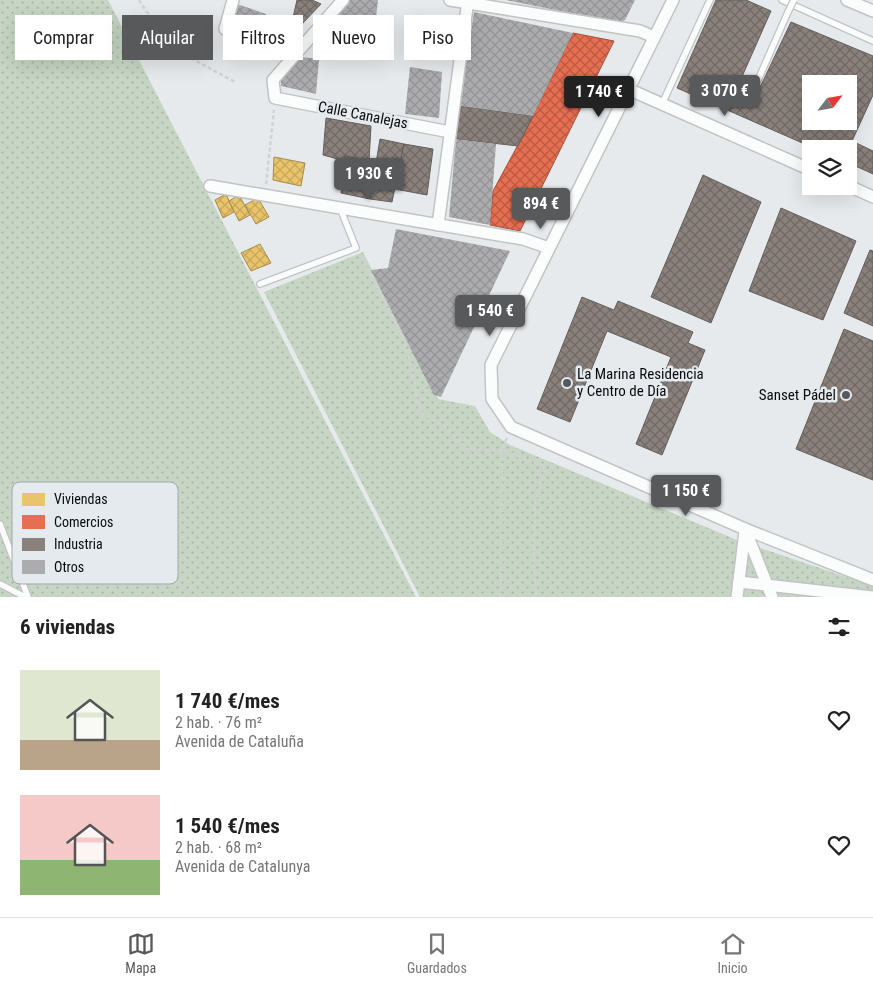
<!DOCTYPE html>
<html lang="es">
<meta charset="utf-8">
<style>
body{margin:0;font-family:"Roboto Condensed",sans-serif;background:#f6f6f6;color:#222;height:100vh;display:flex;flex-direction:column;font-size:19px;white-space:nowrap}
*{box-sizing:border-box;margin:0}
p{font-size:16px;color:#767676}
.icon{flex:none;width:28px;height:28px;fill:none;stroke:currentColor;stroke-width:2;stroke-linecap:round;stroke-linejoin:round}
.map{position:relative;height:597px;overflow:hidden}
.drawer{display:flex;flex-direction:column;background:#fff;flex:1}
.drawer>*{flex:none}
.guide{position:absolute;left:15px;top:15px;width:500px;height:45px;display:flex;gap:10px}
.needle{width:32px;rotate:59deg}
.fabs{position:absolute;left:802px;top:75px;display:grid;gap:10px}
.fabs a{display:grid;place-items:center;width:55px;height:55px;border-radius:0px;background:#fff;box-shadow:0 5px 20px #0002;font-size:25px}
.price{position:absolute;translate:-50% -42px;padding:0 11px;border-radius:5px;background:#57595b;color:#fff;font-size:16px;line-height:32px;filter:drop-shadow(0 1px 2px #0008)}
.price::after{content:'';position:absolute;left:50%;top:30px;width:15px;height:11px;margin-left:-8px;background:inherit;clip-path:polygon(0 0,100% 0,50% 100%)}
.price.active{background:#222;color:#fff}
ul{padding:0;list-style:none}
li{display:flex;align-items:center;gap:15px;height:125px;padding:0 20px}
li span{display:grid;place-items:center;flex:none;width:140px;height:100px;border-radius:0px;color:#555}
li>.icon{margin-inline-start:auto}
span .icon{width:60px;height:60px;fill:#fffc;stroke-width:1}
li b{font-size:21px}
h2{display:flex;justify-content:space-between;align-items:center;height:60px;padding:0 20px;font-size:21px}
.tag{padding:0 18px;border-radius:0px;background:#fff;box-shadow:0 5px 20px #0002;font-size:18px;line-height:45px}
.tag.active{background:#57595b;color:#fff}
.dock{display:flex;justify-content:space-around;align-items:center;height:70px;border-top:1px solid #e0e0e0;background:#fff;font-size:14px;color:#767676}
.dock a{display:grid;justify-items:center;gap:2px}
.dock .active{color:#57595b}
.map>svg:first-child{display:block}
.grass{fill:url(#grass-dots)}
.homes{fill:url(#homes-cross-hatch);stroke:#a68c4e}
.shops{fill:url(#shops-cross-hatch);stroke:#a5513d}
.industry{fill:url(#industry-cross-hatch);stroke:#645e5b;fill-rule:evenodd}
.building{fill:url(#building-cross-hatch)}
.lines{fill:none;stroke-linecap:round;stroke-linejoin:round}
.lane-casing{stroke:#c1c3c4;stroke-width:8}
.street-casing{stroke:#c1c3c4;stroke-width:14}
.path{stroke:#d2d2d2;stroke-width:2.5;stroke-dasharray:4 2.5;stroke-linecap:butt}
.lane{stroke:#fbfcfc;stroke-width:5.5}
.street{stroke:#fbfcfc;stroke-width:11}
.lane-bridge-casing{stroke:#c1c3c4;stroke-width:8;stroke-linecap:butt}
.lane-bridge{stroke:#fbfcfc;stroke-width:5.5}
.poi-dot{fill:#57595b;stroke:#e5eaee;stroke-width:2}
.labels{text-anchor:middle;stroke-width:5;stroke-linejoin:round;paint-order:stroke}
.street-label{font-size:15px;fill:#0a0b0d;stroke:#e5eaee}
.poi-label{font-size:15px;fill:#0a0b0d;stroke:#e5eaee;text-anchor:start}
.key{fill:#e5eaee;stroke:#a3a7aa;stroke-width:1}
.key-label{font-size:14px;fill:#0a0b0d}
</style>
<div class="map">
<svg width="873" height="597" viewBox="0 0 873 597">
<defs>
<pattern id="grass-dots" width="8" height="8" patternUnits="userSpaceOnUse" patternTransform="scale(1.25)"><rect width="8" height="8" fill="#c6d5c4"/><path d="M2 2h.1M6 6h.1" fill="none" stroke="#a9b6a7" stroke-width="1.8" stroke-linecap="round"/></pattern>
<pattern id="homes-cross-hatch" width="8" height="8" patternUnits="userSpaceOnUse" patternTransform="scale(1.25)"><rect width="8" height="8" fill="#e9c46a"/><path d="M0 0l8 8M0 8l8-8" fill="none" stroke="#c6a75b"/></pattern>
<pattern id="shops-cross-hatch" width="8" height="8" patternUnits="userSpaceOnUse" patternTransform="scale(1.25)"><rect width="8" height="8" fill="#e76f51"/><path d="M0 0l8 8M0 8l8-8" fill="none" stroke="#b95942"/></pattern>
<pattern id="industry-cross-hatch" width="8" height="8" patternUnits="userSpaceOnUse" patternTransform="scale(1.25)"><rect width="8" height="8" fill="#8a817c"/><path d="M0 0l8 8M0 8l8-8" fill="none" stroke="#6f6864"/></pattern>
<pattern id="building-cross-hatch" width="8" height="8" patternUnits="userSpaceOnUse" patternTransform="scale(1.25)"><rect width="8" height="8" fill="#acacae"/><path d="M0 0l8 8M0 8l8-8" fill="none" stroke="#939394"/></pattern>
</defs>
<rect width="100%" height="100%" fill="#e7eaec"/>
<g class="grass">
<path d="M0 0H108L416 597H0Z"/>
<path d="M363 252 438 399 475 406 490 432 510 445 737 540 873 586V597H420L264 292Z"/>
</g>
<g class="homes">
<path d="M274 157 305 163 301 186 273 180Z"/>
<path d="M226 194 234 212 223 218 215 200Z"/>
<path d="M239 195 250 215 239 221 229 201Z"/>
<path d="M258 198 269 217 256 224 245 205Z"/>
<path d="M260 244 271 263 251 271 241 253Z"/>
</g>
<path class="shops" d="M573 33 614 41 520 231 490 225 493 191 526 130Z"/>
<g class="industry">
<path d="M297 0H312L321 4 301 25 292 22Z"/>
<path d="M716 0H746L771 11 737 88 755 98 791 22 873 56V95L852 141 873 151V174L849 163V149H816L677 88ZM811 84H849V121H811Z"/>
<path d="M460 106 533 116 518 146 456 139Z"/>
<path d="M326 118 371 126 369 161 345 156V161L323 155Z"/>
<path d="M380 139 404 144 392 202 370 199Z"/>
<path d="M404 144 433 149 427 195 395 189Z"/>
<path d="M345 156 376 163 370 199 341 193Z"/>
<path d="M703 175 761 202 711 323 651 297Z"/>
<path d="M781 208 856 241 823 320 749 291Z"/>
<path d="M870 250 873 251V326L844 313Z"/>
<path d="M582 297 614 310 618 301 693 332 688 343 705 350 662 455 636 444 671 357 607 331 570 422 537 409Z"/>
<path d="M844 329 873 341V480L796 449Z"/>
</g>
<g class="building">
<path d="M350 0H378L373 44 319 37Z"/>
<path d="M506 0H635L625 20 620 23Z"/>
<path d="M237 4 266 14 260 35 232 24Z"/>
<path d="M474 12 573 33 533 116 460 106Z"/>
<path d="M301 57 319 59 316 94 281 86V77Z"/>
<path d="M410 67 442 72 439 118 405 114Z"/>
<path d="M456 139 496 144 490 225 449 217Z"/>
<path d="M396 229 510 251 441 397 434 395 371 270 388 268Z"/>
</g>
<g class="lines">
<g class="lane-casing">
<g id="lane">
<path d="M782 0 873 41"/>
<path d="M758 80 788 12"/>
<path d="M662 104 710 0"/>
<path d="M260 284 356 248 340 208"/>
<path d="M0 524 28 597"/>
<path d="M0 584 25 597"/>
</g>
</g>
<g class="street-casing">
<g id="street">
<path d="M343 0 273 80 275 98 450 132"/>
<path d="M450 0 640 31 654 37"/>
<path d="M673 0 491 365 492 399 511 427 745 529 873 580"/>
<path d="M847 0 873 11"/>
<path d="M225 29 233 0"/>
<path d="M628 89 811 170"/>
<path d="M210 186 523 239 549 248"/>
<path d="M849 186 873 197"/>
<path d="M438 225 468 0"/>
<path d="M745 529 772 597"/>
<path d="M739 582 873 597"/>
<path d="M737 597 745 531"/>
</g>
</g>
<g class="path">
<path d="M139 0 146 11 189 57 235 82"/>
<path d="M266 184 274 110"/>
<path d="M361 256 404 339 411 366 420 412 448 429 468 450H502L545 467 535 504 533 563 537 597"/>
<path d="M501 597 502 450 507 437"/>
</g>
<use href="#lane" class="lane"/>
<use href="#street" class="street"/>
<g class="lane-bridge-casing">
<path id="lane-bridge" d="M788 12 794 0"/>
</g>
<use href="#lane-bridge" class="lane-bridge"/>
</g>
<g class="poi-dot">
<circle cx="567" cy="383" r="5"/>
<circle cx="846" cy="395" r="5"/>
</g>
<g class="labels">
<g class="street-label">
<text transform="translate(363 115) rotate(11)" y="5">Calle Canalejas</text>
</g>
<g class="poi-label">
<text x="577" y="379">La Marina Residencia<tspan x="577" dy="17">y Centro de Día</tspan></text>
<text x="836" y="400" text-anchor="end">Sanset Pádel</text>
</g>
</g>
<rect x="12" y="482" width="166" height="102" rx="8" class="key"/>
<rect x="22" y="493" width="23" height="13" fill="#e9c46a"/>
<rect x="22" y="515" width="23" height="14" fill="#e76f51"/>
<rect x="22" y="538" width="23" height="13" fill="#8a817c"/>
<rect x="22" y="560" width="23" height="14" fill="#acacae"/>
<g class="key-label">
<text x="54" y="504">Viviendas</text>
<text x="54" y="527">Comercios</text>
<text x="54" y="549">Industria</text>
<text x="54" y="572">Otros</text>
</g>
</svg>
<div class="fabs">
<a><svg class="needle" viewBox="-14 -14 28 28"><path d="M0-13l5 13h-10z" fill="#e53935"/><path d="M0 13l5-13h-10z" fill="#767676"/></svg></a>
<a><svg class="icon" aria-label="layers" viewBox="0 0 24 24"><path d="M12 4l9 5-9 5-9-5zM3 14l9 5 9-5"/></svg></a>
</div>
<b class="price" style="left:725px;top:117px">3 070 €</b>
<b class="price active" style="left:599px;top:118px">1 740 €</b>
<b class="price" style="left:369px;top:200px">1 930 €</b>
<b class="price" style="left:541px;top:230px">894 €</b>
<b class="price" style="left:490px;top:337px">1 540 €</b>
<b class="price" style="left:686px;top:517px">1 150 €</b>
<div class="guide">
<a class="tag">Comprar</a>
<a class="tag active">Alquilar</a>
<a class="tag">Filtros</a>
<a class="tag">Nuevo</a>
<a class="tag">Piso</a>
</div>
</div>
<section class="drawer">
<h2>6 viviendas<svg class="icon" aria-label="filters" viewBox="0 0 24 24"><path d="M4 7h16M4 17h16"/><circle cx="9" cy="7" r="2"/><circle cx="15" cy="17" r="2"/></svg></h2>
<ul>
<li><span style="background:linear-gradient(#dfe7d0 70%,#b9a48a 0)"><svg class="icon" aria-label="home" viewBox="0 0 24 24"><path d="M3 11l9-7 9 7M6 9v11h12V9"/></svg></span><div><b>1 740 €/mes</b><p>2 hab. · 76 m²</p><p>Avenida de Cataluña</p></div><svg class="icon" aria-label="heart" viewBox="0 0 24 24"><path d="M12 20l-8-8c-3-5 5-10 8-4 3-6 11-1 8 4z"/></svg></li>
<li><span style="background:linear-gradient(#f6c9c9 65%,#8fb573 0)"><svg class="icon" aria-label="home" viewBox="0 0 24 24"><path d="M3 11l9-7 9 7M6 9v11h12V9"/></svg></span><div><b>1 540 €/mes</b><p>2 hab. · 68 m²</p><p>Avenida de Catalunya</p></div><svg class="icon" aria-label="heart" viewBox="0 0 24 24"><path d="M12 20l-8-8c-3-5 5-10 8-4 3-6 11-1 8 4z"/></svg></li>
</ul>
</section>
<nav class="dock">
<a class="active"><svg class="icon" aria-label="map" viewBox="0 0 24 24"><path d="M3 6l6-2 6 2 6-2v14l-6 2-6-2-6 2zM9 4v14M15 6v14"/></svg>Mapa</a>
<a><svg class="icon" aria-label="saved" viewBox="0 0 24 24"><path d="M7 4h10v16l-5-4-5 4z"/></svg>Guardados</a>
<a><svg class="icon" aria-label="home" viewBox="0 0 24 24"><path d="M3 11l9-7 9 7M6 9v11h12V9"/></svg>Inicio</a>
</nav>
